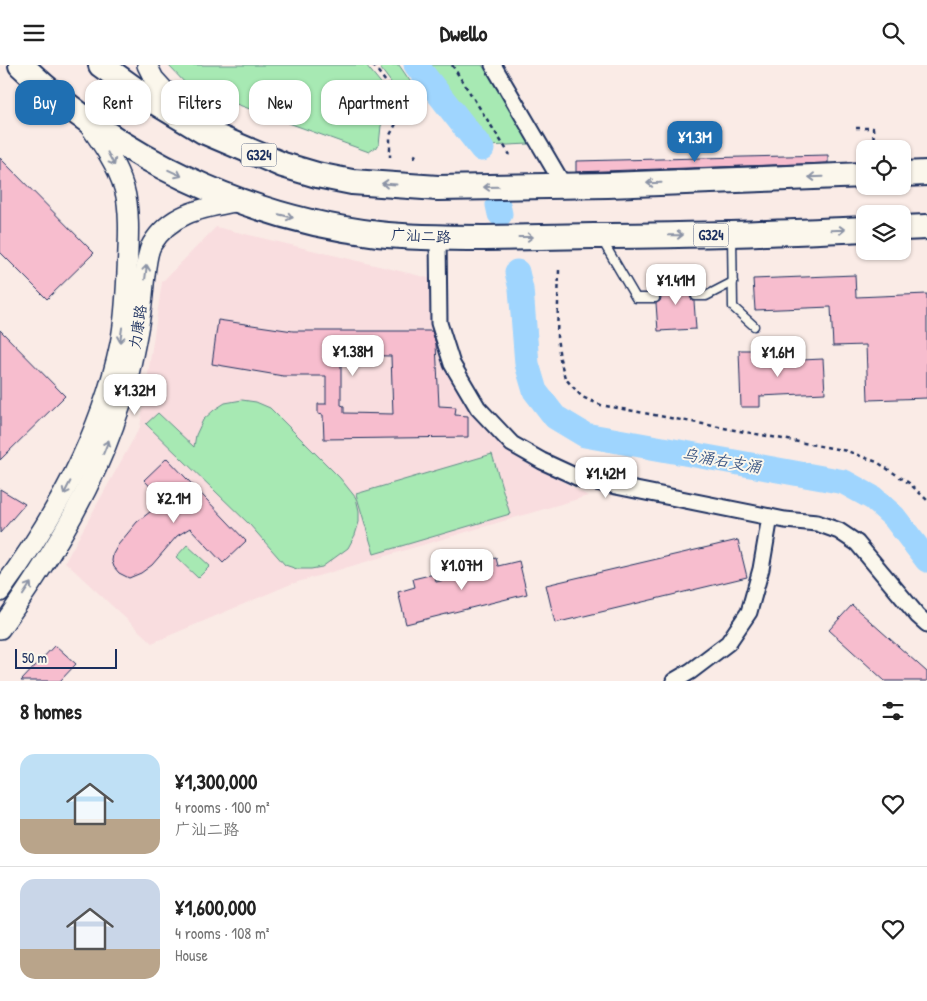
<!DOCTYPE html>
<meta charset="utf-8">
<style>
body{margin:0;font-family:"Patrick Hand","LXGW WenKai TC",sans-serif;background:#f6f6f6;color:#222;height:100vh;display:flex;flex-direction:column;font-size:19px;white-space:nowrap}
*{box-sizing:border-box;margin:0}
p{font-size:16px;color:#767676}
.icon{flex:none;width:28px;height:28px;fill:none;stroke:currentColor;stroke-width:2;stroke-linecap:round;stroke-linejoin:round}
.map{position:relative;height:616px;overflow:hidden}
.side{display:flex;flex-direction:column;background:#fff;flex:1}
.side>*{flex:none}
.guide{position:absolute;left:15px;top:15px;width:500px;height:45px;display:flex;gap:10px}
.tools{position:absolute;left:856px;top:75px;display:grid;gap:10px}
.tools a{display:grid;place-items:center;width:55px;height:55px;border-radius:10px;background:#fff;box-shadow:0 1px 4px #0004;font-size:25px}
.scale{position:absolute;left:15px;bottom:12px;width:102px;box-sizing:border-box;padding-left:5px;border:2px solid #1b2f5e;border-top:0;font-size:14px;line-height:18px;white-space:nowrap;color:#1b2f5e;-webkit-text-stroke:4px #fbf7ec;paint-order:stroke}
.price{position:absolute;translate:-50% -42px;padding:0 11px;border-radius:10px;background:#fff;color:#222;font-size:16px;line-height:32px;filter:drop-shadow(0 1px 2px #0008)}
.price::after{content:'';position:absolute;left:50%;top:30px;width:15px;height:11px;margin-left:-8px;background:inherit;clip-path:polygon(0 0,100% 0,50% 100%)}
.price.selected{background:#1f6fb2;color:#fff}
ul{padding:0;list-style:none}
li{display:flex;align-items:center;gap:15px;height:125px;padding:0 20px}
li+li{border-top:1px solid #e0e0e0}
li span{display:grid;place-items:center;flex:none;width:140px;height:100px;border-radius:15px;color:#555}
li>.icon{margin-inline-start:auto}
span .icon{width:60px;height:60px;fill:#fffc;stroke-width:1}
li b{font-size:21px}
h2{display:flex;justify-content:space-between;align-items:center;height:60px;padding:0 20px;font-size:21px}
.tag{padding:0 18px;border-radius:15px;background:#fff;box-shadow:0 1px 4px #0004;font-size:18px;line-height:45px}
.tag.selected{background:#1f6fb2;color:#fff}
header{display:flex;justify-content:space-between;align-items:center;height:65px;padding:0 20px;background:#fff;font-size:22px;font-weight:700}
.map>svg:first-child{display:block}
.built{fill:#f9dddf}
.green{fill:#a7e9b3;stroke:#618c88}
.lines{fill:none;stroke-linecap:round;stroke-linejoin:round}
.river{stroke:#9fd5fe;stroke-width:25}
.building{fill:#f7bdce;stroke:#1b2f5e;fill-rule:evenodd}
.service-casing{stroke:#1b2f5e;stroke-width:11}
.minor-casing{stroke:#1b2f5e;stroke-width:19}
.tertiary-casing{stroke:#1b2f5e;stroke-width:22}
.trunk-casing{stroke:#1b2f5e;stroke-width:28}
.path{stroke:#1b2f5e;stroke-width:2.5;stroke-dasharray:4 4;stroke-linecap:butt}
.service{stroke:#fbf7ec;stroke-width:8}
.minor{stroke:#fbf7ec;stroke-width:15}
.tertiary{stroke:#fbf7ec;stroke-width:19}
.trunk{stroke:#fbf7ec;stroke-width:24}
.oneway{stroke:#8b93a5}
.labels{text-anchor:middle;stroke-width:4;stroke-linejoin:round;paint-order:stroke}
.shield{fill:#fbf7ec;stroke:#5e6b89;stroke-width:1}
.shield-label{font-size:14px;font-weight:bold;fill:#1b2f5e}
.street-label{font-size:15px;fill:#1b2f5e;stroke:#fbf7ec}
.water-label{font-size:16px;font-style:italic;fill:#3c5886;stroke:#fbf7ec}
</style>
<header><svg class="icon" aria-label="menu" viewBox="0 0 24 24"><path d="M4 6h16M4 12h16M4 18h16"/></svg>Dwello<svg class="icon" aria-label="search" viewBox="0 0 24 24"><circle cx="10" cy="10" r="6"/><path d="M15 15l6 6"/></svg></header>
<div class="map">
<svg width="927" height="616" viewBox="0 0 927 616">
<rect width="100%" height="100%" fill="#faebe6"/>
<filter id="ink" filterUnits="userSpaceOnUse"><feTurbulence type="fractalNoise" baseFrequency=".02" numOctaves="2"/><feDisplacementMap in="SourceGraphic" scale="10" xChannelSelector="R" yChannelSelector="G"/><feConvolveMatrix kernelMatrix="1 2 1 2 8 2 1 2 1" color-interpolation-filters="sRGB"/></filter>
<g filter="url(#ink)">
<path class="built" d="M216 162 433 214 439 273 508 385 588 431 291 519 152 578 65 497 140 362 162 217Z"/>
<g class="green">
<path d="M168 0H366L394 34 381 61 379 80 369 87 189 22Z"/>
<path d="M378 0H399L423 35 408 40Z"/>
<path d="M423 0H482L511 43 529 79 487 81Z"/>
<path d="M242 335 256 337 270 343 340 413 356 433 359 446V457L355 470 348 483 322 502 311 504H297L285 500 250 460 146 359 158 348 194 382 196 370 203 355 214 345 225 338Z"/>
<path d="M492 389 510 449 374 489 356 429Z"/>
<path d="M187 480 210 501 198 513 176 492Z"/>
</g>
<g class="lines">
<g class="river">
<path d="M416 0 482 84"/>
<path d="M498 140 500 149"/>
<path d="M517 207 521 224 527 299 535 326 555 352 585 370 844 417 873 433 894 452 927 495"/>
</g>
</g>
<g class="building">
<path d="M828 90V98L576 107V96Z"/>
<path d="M0 93 94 188 47 234 0 187Z"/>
<path d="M855 210 856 232 927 229V333L868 335 866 280 833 281 831 242 755 245 753 214Z"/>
<path d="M693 215 694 226 691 229 690 231 691 234 694 236 696 264 658 266 656 238 660 236 661 233 660 230 656 228 655 217Z"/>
<path d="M218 255 293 266H432L436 279 439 341 456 342 455 350 468 351V372L324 374 323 350 318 349V339H326V311H283L212 299ZM341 290 391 291 393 349 344 348V341L341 340Z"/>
<path d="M0 265 65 331 0 395Z"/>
<path d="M739 285H759V297L823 294 825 328 760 331V342H741Z"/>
<path d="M167 393 246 476 223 498 190 463 177 471 152 500 141 508 129 513 119 508 114 502 112 496 113 489 118 480 137 457 164 436 144 415Z"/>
<path d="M0 424 25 439 0 468Z"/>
<path d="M738 475 747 512 555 558 546 520Z"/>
<path d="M496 493 498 501 519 496 527 529 406 559 398 527 415 522 413 514 434 509 436 517 460 511 476 506 474 498Z"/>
<path d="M852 540 927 607V616H885L829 565Z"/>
<path d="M55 580 76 599 60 616H21Z"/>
</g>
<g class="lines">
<g class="service-casing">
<g id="service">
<path d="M732 171 733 242 754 261"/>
<path d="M602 175 636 233H655"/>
<path d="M696 231H706L733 217"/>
</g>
</g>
<g class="minor-casing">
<g id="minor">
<path d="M493 0 564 121"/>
<path d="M438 172 439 258 452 299 478 343 512 379 542 396 581 414 785 455 817 458 839 466 857 478 918 551 927 559"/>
<path d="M674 616 691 606 728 578 749 547 761 504 770 452"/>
</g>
</g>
<g class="tertiary-casing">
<g id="tertiary">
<path d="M147 0 154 14 186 49"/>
<path d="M0 527C55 452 101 370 120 279 125 255 126 230 127 207 128 183 131 146 124 123 117 100 103 80 89 60"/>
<path d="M0 564C45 501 88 433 114 360 117 350 121 341 124 331 131 301 138 270 142 239 144 225 145 190 152 179 172 146 205 143 240 136"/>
</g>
</g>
<g class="trunk-casing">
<g id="trunk">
<path d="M21 0C118 93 245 153 378 169 414 173 450 173 485 173 523 172 560 172 597 171 642 171 686 170 731 169 776 168 820 166 865 164"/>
<path d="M101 0 140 28 203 66 283 100 317 110 352 117 438 123 608 120 865 110"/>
<path d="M902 109 927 108"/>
<path d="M902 163 927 162"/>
</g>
</g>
<g class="path">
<path d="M373 0 405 42 390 70V92"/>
<path d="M452 0 510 90"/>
<path d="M856 63H873L874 79"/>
<path d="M414 93 416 89"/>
<path d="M559 205 557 272 560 294 565 313 582 332 601 340 847 386 877 397 909 418 927 435"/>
</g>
<use href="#service" class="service"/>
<use href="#minor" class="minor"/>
<use href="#tertiary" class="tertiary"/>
<use href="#trunk" class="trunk"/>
</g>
<defs><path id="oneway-shaft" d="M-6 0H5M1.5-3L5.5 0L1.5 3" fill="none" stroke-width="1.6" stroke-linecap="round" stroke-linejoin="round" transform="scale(1.25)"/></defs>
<g class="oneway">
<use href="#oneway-shaft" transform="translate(111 94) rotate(62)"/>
<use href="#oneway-shaft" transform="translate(175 108) rotate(25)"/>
<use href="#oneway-shaft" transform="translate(816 112) rotate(178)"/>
<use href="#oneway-shaft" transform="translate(654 118) rotate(178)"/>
<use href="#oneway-shaft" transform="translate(389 119) rotate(-176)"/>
<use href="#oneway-shaft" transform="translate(491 122) rotate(179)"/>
<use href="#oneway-shaft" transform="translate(286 151) rotate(14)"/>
<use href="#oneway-shaft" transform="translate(838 165) rotate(-2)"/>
<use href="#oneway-shaft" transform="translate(676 170) rotate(-1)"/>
<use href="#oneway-shaft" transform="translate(526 172)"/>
<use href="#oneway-shaft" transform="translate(146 207) rotate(-83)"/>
<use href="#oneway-shaft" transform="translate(121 270) rotate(98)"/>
<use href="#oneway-shaft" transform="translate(106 382) rotate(-68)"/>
<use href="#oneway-shaft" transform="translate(67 423) rotate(117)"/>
<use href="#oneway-shaft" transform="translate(27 524) rotate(-57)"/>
</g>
</g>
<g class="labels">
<g class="shield">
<rect x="241.5" y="78.5" width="35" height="23" rx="4"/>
<rect x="693.5" y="158.5" width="35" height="23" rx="4"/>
</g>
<g class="shield-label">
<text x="259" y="95">G324</text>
<text x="711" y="175">G324</text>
</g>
<g class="street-label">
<text transform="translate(421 171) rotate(3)" y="5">广汕二路</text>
<text transform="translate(138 262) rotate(-81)" y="5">力康路</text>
</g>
<g class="water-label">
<text transform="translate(722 395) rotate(10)" y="6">乌涌右支涌</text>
</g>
</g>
</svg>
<div class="tools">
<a><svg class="icon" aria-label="locate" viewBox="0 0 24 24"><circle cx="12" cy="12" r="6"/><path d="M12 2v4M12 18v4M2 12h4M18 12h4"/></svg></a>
<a><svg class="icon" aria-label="layers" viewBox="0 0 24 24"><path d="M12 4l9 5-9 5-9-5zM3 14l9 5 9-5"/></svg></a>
</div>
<div class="scale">50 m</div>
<b class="price selected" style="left:695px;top:98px">¥1.3M</b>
<b class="price" style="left:676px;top:241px">¥1.41M</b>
<b class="price" style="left:353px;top:312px">¥1.38M</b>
<b class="price" style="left:778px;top:313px">¥1.6M</b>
<b class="price" style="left:135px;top:351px">¥1.32M</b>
<b class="price" style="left:606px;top:434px">¥1.42M</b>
<b class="price" style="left:174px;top:459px">¥2.1M</b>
<b class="price" style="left:462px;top:526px">¥1.07M</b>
<div class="guide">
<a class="tag selected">Buy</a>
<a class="tag">Rent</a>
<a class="tag">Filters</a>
<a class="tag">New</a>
<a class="tag">Apartment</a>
</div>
</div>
<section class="side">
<h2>8 homes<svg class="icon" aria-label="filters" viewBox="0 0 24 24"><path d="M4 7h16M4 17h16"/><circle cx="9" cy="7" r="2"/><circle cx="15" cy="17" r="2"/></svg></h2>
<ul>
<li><span style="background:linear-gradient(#bfe0f5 65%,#b9a48a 0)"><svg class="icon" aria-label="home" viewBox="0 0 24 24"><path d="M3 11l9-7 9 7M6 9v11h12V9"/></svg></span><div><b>¥1,300,000</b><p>4 rooms · 100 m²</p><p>广汕二路</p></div><svg class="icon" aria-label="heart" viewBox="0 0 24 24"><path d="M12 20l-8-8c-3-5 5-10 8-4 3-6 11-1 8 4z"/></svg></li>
<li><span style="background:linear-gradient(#c9d6e8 70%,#b9a48a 0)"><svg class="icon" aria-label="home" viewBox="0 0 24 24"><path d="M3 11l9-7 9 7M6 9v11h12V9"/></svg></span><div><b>¥1,600,000</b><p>4 rooms · 108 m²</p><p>House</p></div><svg class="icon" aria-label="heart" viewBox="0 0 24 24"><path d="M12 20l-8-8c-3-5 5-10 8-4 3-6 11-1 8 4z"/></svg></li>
</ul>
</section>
